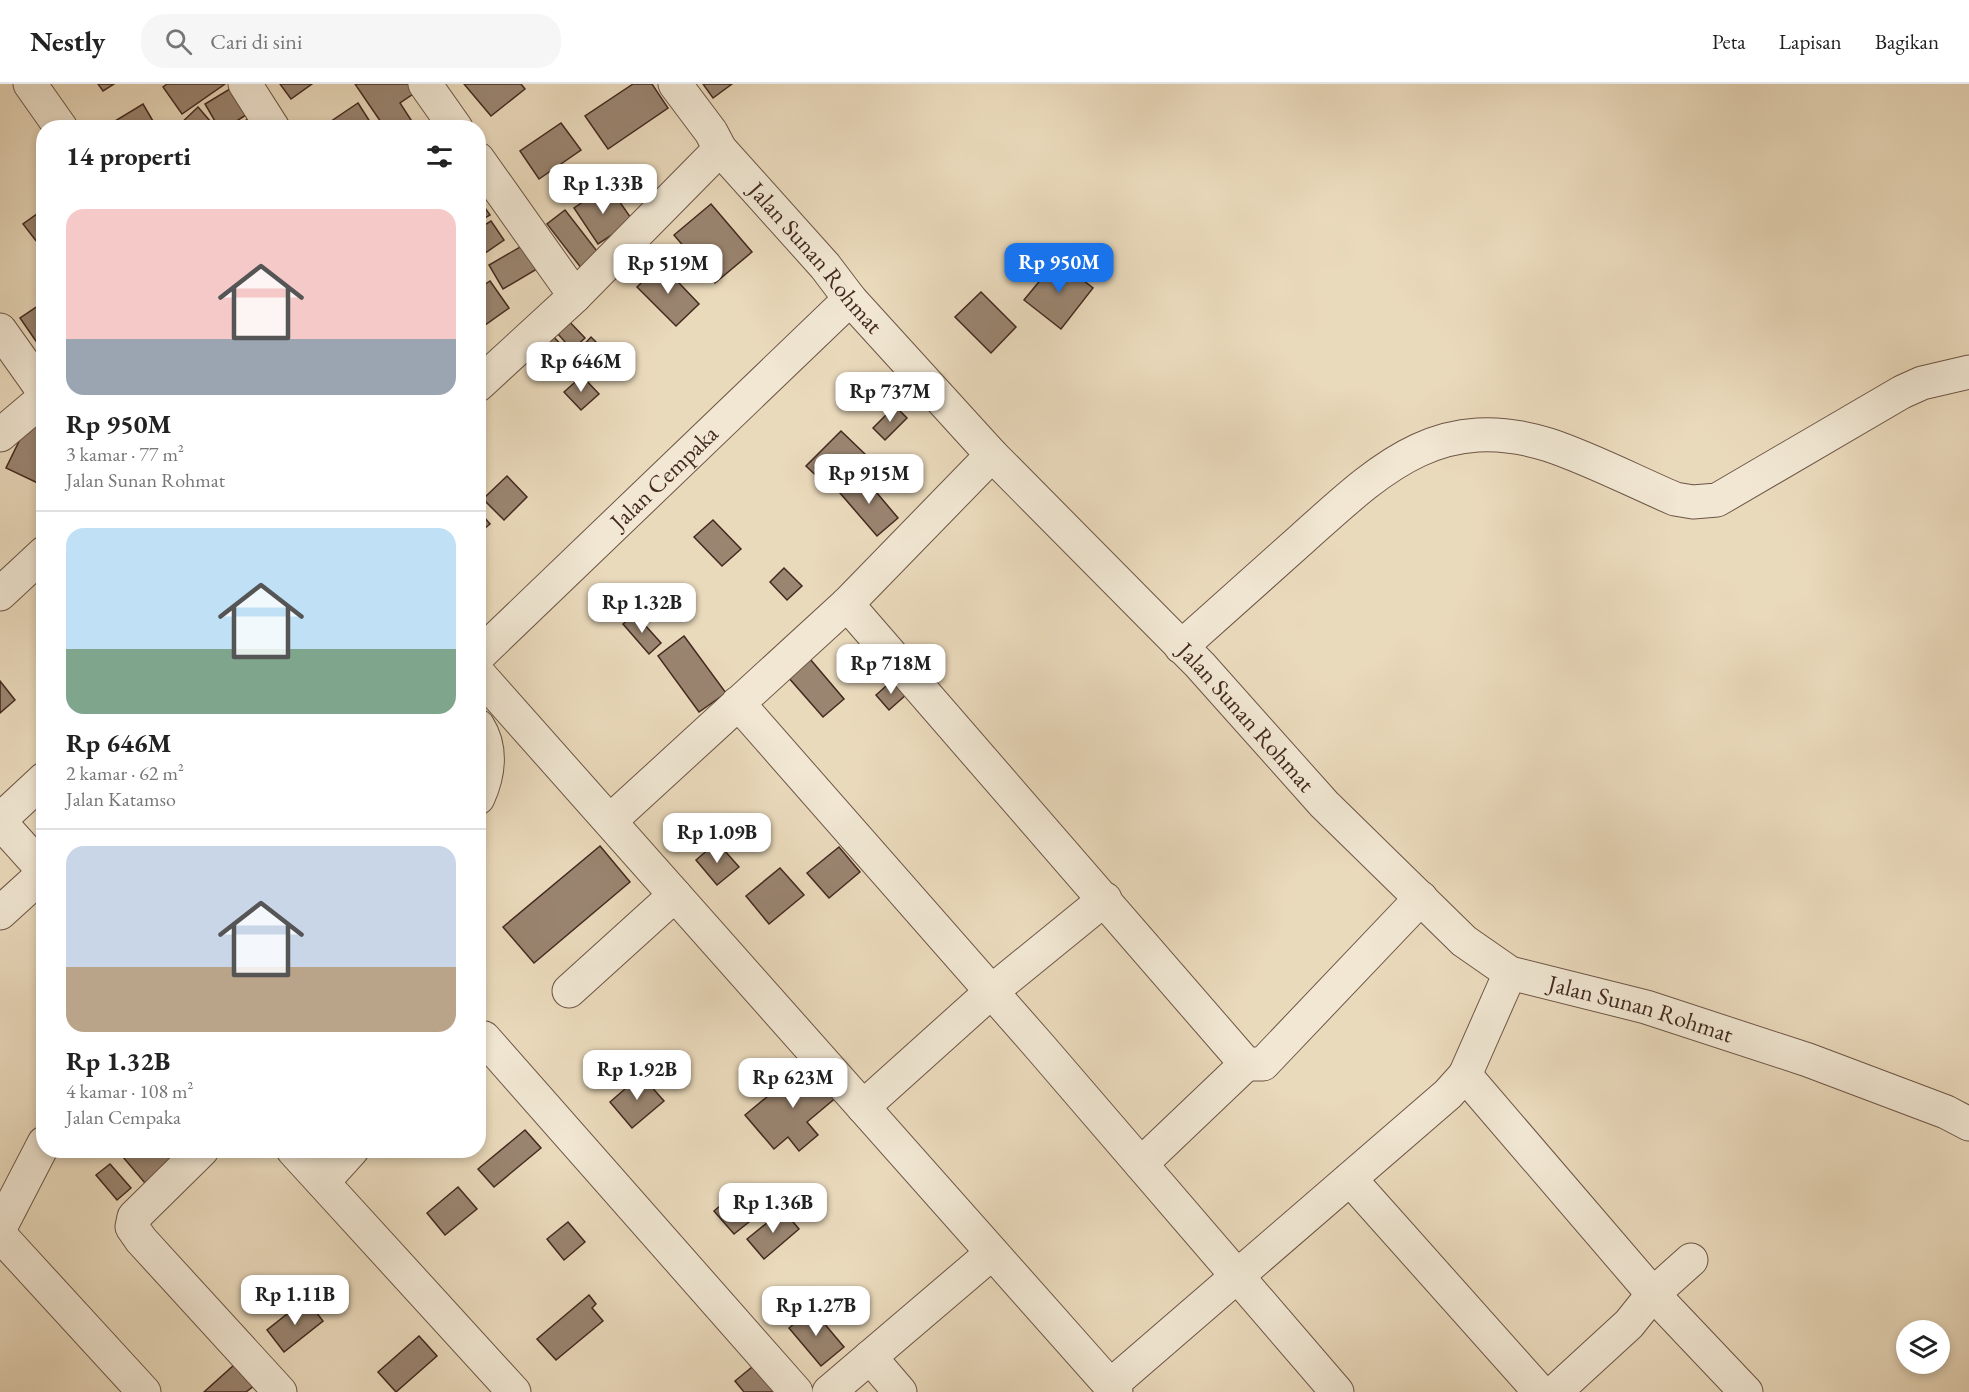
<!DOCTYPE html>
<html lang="id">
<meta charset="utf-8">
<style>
body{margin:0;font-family:"EB Garamond",serif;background:#f6f6f6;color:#222;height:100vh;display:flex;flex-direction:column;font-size:22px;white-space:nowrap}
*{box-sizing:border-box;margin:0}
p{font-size:20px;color:#767676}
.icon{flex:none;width:33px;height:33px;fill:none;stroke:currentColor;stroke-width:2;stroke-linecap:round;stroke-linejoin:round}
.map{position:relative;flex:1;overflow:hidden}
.sheet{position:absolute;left:36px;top:36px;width:450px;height:1038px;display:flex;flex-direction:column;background:#fff;border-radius:24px;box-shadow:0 3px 9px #0003}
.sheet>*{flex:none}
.tools{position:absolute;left:1896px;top:1236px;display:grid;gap:12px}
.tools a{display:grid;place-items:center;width:54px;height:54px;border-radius:50%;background:#fff;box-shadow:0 3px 9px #0003;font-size:30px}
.price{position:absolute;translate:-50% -51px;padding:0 14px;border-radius:12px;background:#fff;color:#222;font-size:20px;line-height:39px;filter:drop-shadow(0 2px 3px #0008)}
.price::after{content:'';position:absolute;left:50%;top:36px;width:18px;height:14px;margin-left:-9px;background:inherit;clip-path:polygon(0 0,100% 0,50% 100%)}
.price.current{background:#1a73e8;color:#fff}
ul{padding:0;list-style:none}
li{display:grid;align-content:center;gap:12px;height:318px;padding:0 30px}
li+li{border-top:2px solid #e0e0e0}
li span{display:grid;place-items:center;height:186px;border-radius:18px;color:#555}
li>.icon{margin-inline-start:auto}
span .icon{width:108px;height:108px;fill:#fffc;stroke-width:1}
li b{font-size:26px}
h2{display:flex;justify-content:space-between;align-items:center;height:72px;padding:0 30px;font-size:26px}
header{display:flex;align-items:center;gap:36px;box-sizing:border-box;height:84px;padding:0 30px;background:#fff;border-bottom:2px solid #e0e0e0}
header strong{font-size:28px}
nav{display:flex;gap:33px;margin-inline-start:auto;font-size:21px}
.search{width:420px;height:54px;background:#f6f6f6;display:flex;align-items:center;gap:15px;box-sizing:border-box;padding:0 21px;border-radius:24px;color:#767676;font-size:22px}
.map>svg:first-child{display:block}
.building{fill:#9a8571;stroke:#43291f;stroke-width:1.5}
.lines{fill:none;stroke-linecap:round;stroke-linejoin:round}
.minor-casing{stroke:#6d5546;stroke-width:35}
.minor{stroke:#f1e7d3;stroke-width:33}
.labels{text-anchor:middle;stroke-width:4.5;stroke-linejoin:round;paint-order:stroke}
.street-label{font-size:24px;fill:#43291f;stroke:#f1e7d3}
</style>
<header>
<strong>Nestly</strong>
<div class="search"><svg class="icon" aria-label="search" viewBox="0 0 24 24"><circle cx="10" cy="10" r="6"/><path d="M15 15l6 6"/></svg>Cari di sini</div>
<nav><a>Peta</a><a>Lapisan</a><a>Bagikan</a></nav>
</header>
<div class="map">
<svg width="1969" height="1308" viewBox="0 0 1969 1308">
<rect width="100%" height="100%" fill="#eadabc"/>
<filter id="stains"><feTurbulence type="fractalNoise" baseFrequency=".00333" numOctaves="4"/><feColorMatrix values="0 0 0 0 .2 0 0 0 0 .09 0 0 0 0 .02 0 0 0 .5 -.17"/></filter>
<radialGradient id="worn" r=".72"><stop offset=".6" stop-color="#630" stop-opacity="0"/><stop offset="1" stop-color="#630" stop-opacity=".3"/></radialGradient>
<g class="building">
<path d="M98 0H114L103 7Z"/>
<path d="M167 0H225L182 30 163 3Z"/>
<path d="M280 0H312L291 15Z"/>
<path d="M355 0H415L419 6 400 19 413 39 406 44H385Z"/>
<path d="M464 0H521L525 5 491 32Z"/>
<path d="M633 0H652L668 24 608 65 585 32Z"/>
<path d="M703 0H732L713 14Z"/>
<path d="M233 3 249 29 226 44H219L205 20Z"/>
<path d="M358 19 374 44H321Z"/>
<path d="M143 20 157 44H119L115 37Z"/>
<path d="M198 23 210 37 202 44H176Z"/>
<path d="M254 31 262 44H234Z"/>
<path d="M561 39 581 66 539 95 520 67Z"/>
<path d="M608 101 633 137 598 160 574 124Z"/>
<path d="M478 114 490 131 478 138Z"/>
<path d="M711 120 752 168 715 199 674 151Z"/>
<path d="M44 125V167L23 140Z"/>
<path d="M565 126 600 171 582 185 547 140Z"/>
<path d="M491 137 504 156 478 174V145Z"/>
<path d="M527 159 542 182 503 205 489 181Z"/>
<path d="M1057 176 1093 204 1061 245 1024 216Z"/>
<path d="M661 180 699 220 676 242 637 203Z"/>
<path d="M490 197 509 224 478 246V205Z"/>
<path d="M981 208 1016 243 991 269 955 233Z"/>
<path d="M44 218V257L38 260 20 234Z"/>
<path d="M563 231 585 254 572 266 551 242Z"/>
<path d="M553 252 573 274 551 292 531 270Z"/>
<path d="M591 253 620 282 605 296 577 268Z"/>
<path d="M582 292 599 310 581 326 564 308Z"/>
<path d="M895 322 907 334 885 356 873 344Z"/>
<path d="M31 333 44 339V402L6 384Z"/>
<path d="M841 347 866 371 831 406 806 382Z"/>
<path d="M861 390 898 434 877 452 840 409Z"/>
<path d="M507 392 527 413 504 436 483 415Z"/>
<path d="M478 426 490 440 478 450Z"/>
<path d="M713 436 741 465 722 482 694 453Z"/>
<path d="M784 484 802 502 787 516 770 498Z"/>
<path d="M635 530 661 559 649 570 623 540Z"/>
<path d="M684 552 726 609 699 628 658 572Z"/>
<path d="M810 575 844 615 823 633 788 593Z"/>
<path d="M894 595 907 610 889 626 876 611Z"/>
<path d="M0 597 15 616 0 629Z"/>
<path d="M717 758 739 783 717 801 696 776Z"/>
<path d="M600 762 630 798 534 879 503 843Z"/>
<path d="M839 763 860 788 829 814 807 789Z"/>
<path d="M780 784 804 811 769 840 746 812Z"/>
<path d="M809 978 838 1012 807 1038 818 1051 799 1067 788 1053 774 1065 745 1031Z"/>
<path d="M641 991 664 1017 632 1044 610 1018Z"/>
<path d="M525 1046 541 1064 494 1103 478 1085Z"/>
<path d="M117 1066H184L145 1099Z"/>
<path d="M110 1080 131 1104 117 1116 96 1091Z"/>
<path d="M458 1103 477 1125 445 1151 427 1129Z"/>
<path d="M734 1110 754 1134 734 1150 714 1127Z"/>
<path d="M783 1126 799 1145 764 1175 747 1155Z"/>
<path d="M568 1138 585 1158 564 1176 547 1155Z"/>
<path d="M589 1211 596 1220 592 1224 603 1237 556 1276 537 1255Z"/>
<path d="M306 1215 323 1237 284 1268 267 1246Z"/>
<path d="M812 1225 844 1263 821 1282 789 1244Z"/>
<path d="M419 1252 437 1272 396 1308 378 1288Z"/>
<path d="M763 1274 786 1308H744L735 1297Z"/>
<path d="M235 1280 255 1301 246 1308H204Z"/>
</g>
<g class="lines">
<g class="minor-casing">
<g id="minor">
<path d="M30 0 61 44"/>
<path d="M245 0 273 44"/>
<path d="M425 0 456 44"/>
<path id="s1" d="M675 0 711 48 720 65 825 182 850 215 992 371 1200 581 1324 720 1464 857 1510 889 1646 923 1808 976 1946 1028 1969 1040"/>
<path d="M478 75 575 212"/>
<path d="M0 246 44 308"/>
<path d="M478 301 575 212 720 65"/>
<path d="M0 351 44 314"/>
<path d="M0 510 44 469"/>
<path d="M847 520 1246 980H1263L1421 814"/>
<path d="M1181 563C1222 526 1263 490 1303 454 1379 386 1438 326 1549 361 1591 375 1633 397 1675 415L1693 418 1717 416 1902 308 1922 299 1969 288"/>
<path id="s2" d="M478 572 850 215"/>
<path d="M478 589 1116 1308"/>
<path d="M738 619 1041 964 1337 1308"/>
<path d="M478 642C492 664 489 690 478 714"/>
<path d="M0 736 44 695"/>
<path d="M610 737 847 520 992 371"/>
<path d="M0 738 44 787"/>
<path d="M0 829 44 789"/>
<path d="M569 907 675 811"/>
<path d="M478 955 484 954 796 1308"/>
<path d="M1465 991 1510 889"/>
<path d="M863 1023 992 907 1105 815"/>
<path d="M202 1066 134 1133 132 1143 141 1156 280 1308"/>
<path d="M293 1066 514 1308"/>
<path d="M1141 1080 1246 980"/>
<path d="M1350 1095 1540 1308"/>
<path d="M323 1098 352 1066"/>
<path d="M0 1144 44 1059"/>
<path d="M0 1151 144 1308"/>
<path d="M870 1273 900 1308"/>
<path d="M1110 1302 1448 1010 1465 991 1653 1210 1746 1308"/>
<path d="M829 1308 992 1169"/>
<path d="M1555 1308 1629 1240 1653 1210 1691 1176"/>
</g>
</g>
<use href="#minor" class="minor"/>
</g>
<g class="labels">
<g class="street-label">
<text dy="8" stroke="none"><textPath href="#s1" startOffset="224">Jalan Sunan Rohmat</textPath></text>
<text dy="8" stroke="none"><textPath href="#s2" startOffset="258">Jalan Cempaka</textPath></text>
<text dy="8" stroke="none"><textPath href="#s1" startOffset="854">Jalan Sunan Rohmat</textPath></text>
<text dy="8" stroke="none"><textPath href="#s1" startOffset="1358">Jalan Sunan Rohmat</textPath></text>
</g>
</g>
<rect width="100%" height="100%" filter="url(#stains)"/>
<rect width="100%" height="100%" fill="url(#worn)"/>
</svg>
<div class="tools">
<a><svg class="icon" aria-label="layers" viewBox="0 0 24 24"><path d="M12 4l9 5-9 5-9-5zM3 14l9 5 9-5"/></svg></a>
</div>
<b class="price" style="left:603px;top:131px">Rp 1.33B</b>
<b class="price current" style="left:1059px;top:210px">Rp 950M</b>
<b class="price" style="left:668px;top:211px">Rp 519M</b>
<b class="price" style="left:581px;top:309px">Rp 646M</b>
<b class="price" style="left:890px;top:339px">Rp 737M</b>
<b class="price" style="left:869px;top:421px">Rp 915M</b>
<b class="price" style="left:642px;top:550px">Rp 1.32B</b>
<b class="price" style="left:891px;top:611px">Rp 718M</b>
<b class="price" style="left:717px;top:780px">Rp 1.09B</b>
<b class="price" style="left:637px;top:1017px">Rp 1.92B</b>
<b class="price" style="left:793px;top:1025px">Rp 623M</b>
<b class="price" style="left:773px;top:1150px">Rp 1.36B</b>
<b class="price" style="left:295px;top:1242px">Rp 1.11B</b>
<b class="price" style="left:816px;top:1253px">Rp 1.27B</b>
<section class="sheet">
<h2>14 properti<svg class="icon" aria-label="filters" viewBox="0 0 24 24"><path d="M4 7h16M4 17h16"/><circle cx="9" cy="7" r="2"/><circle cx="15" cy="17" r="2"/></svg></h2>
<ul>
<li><span style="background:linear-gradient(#f6c9c9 70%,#9aa5b1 0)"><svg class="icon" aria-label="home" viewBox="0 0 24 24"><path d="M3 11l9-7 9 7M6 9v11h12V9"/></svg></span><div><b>Rp 950M</b><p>3 kamar · 77 m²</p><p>Jalan Sunan Rohmat</p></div></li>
<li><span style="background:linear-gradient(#bfe0f5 65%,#7fa58c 0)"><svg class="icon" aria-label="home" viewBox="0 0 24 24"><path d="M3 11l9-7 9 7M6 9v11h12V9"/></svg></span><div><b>Rp 646M</b><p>2 kamar · 62 m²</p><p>Jalan Katamso</p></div></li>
<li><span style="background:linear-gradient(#c9d6e8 65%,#b9a48a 0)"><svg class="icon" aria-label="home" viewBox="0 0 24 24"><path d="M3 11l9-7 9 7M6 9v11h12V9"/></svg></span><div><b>Rp 1.32B</b><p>4 kamar · 108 m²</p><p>Jalan Cempaka</p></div></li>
</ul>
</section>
</div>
